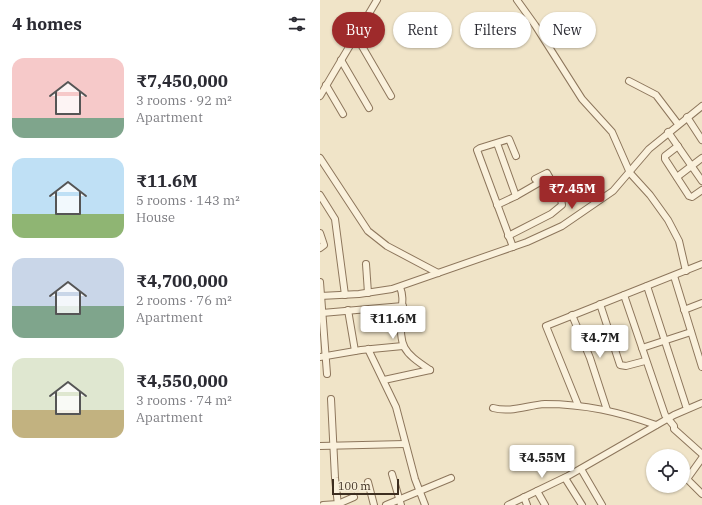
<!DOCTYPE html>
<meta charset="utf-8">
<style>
body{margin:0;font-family:"IBM Plex Serif",serif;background:#f7f7f7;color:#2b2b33;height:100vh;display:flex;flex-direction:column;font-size:15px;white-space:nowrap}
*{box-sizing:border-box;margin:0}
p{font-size:13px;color:#7c7c81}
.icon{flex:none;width:22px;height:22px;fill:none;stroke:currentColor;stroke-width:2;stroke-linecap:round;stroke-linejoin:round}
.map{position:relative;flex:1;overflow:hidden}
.details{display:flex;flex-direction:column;background:#fff;width:320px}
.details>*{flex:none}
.hud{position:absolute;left:12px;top:12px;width:310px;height:36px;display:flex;gap:8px}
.buttons{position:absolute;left:326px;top:449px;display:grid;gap:8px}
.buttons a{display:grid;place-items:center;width:44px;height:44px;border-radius:50%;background:#fff;box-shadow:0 1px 3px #0004;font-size:20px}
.scale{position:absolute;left:12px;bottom:10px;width:67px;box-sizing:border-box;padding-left:4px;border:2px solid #3d2e20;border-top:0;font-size:11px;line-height:14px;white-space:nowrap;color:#3d2e20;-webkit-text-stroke:3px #f7eed8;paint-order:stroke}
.price{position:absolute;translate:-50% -34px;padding:0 9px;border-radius:4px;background:#fff;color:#222;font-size:13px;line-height:26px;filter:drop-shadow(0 1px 2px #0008)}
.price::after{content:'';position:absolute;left:50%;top:24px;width:12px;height:9px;margin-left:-6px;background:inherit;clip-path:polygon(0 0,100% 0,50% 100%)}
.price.active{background:#9e2a2b;color:#fff}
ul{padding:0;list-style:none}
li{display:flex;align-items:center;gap:12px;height:100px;padding:0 12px}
li span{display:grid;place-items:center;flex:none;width:112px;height:80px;border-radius:12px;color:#555}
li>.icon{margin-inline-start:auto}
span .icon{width:48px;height:48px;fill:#fffc;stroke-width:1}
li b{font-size:17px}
h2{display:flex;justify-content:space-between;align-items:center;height:48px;padding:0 12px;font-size:17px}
.pill{padding:0 14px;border-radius:18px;background:#fff;box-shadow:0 1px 3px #0004;font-size:14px;line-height:36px}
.pill.active{background:#9e2a2b;color:#fff}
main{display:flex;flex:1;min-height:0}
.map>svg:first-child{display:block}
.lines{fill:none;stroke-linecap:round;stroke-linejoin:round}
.minor-casing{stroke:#8d765c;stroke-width:8}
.minor{stroke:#faf1dc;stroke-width:6}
</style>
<main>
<section class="details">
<h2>4 homes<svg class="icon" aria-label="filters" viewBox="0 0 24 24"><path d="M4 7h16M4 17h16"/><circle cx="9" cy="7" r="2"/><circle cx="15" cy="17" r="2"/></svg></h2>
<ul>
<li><span style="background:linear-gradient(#f6c9c9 75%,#7fa58c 0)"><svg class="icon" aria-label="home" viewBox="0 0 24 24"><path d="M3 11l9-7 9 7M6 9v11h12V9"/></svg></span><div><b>₹7,450,000</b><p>3 rooms · 92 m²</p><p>Apartment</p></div></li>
<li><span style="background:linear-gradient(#bfe0f5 70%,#8fb573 0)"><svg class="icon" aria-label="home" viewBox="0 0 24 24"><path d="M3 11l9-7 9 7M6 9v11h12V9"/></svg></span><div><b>₹11.6M</b><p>5 rooms · 143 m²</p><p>House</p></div></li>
<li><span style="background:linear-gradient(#c9d6e8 60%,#7fa58c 0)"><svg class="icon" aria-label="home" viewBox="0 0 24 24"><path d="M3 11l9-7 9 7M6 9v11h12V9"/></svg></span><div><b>₹4,700,000</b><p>2 rooms · 76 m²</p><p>Apartment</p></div></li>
<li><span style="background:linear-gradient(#dfe7d0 65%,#c2b280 0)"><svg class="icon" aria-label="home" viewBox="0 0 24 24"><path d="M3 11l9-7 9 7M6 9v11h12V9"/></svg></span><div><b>₹4,550,000</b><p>3 rooms · 74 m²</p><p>Apartment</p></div></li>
</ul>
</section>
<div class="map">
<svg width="382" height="505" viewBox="0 0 382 505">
<rect width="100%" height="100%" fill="#f0e4c8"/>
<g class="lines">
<g class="minor-casing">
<g id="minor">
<path d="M197 0 215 25 262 99 292 132 310 173 330 195 348 220 359 241 366 271"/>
<path d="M36 36 71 96"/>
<path d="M21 60 49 108"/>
<path d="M309 81 336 95 358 124"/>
<path d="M6 85 23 114"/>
<path d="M0 96 57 0"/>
<path d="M367 117 382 140"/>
<path d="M348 132 382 181"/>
<path d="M358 146 345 156V159L369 196 372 197 382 190"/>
<path d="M0 158 48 231 67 246 118 273"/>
<path d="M357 177 382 158"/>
<path d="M0 195 15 219 25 295"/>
<path d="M196 196 229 177"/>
<path d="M177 205 196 196 178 146"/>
<path d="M0 233 4 245 0 248"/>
<path d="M188 236 231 214 242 205 241 199 227 173 215 179"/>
<path d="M193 247 157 150 160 148 189 139 196 156"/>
<path d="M46 264 48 293"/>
<path d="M354 276 382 367"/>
<path d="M0 282 7 374"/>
<path d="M327 286 366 406"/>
<path d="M80 287C84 297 82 304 81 314 80 348 82 351 110 370"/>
<path d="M304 295 345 415 354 426V429L382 454"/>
<path d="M0 296 39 294 72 289 207 242 242 226 293 191 329 149 382 106"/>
<path d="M280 304 300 365 306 366 325 361"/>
<path d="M28 310 35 351"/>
<path d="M364 310 382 303"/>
<path d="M2 313 83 306"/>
<path d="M252 315 270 358 287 410"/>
<path d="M322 348 371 332"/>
<path d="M48 349 76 407 95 479 105 505"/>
<path d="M0 357 41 350 83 346"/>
<path d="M64 380 110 370"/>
<path d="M11 399 15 478 18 505"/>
<path d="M258 405 226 326 382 264"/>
<path d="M173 408C191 413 208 405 225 404 265 404 299 412 336 425"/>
<path d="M0 446 85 444"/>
<path d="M382 458 367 479 382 494"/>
<path d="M261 469 282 505"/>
<path d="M72 474 81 505"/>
<path d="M245 478 262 505"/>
<path d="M48 482 54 505"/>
<path d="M217 491 225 505"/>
<path d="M204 497 207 505"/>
<path d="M3 505 18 504 34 497"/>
<path d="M66 505 131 478"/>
<path d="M188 505 248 476 354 415 382 403"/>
</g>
</g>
<use href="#minor" class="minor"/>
</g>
</svg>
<div class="buttons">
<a><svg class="icon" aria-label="locate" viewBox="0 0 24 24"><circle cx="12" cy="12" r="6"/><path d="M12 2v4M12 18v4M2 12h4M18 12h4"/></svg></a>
</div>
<div class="scale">100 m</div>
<b class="price active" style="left:252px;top:210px">₹7.45M</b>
<b class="price" style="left:73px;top:340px">₹11.6M</b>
<b class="price" style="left:280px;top:359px">₹4.7M</b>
<b class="price" style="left:222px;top:479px">₹4.55M</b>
<div class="hud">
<a class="pill active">Buy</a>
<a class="pill">Rent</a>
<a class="pill">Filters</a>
<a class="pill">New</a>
</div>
</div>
</main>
